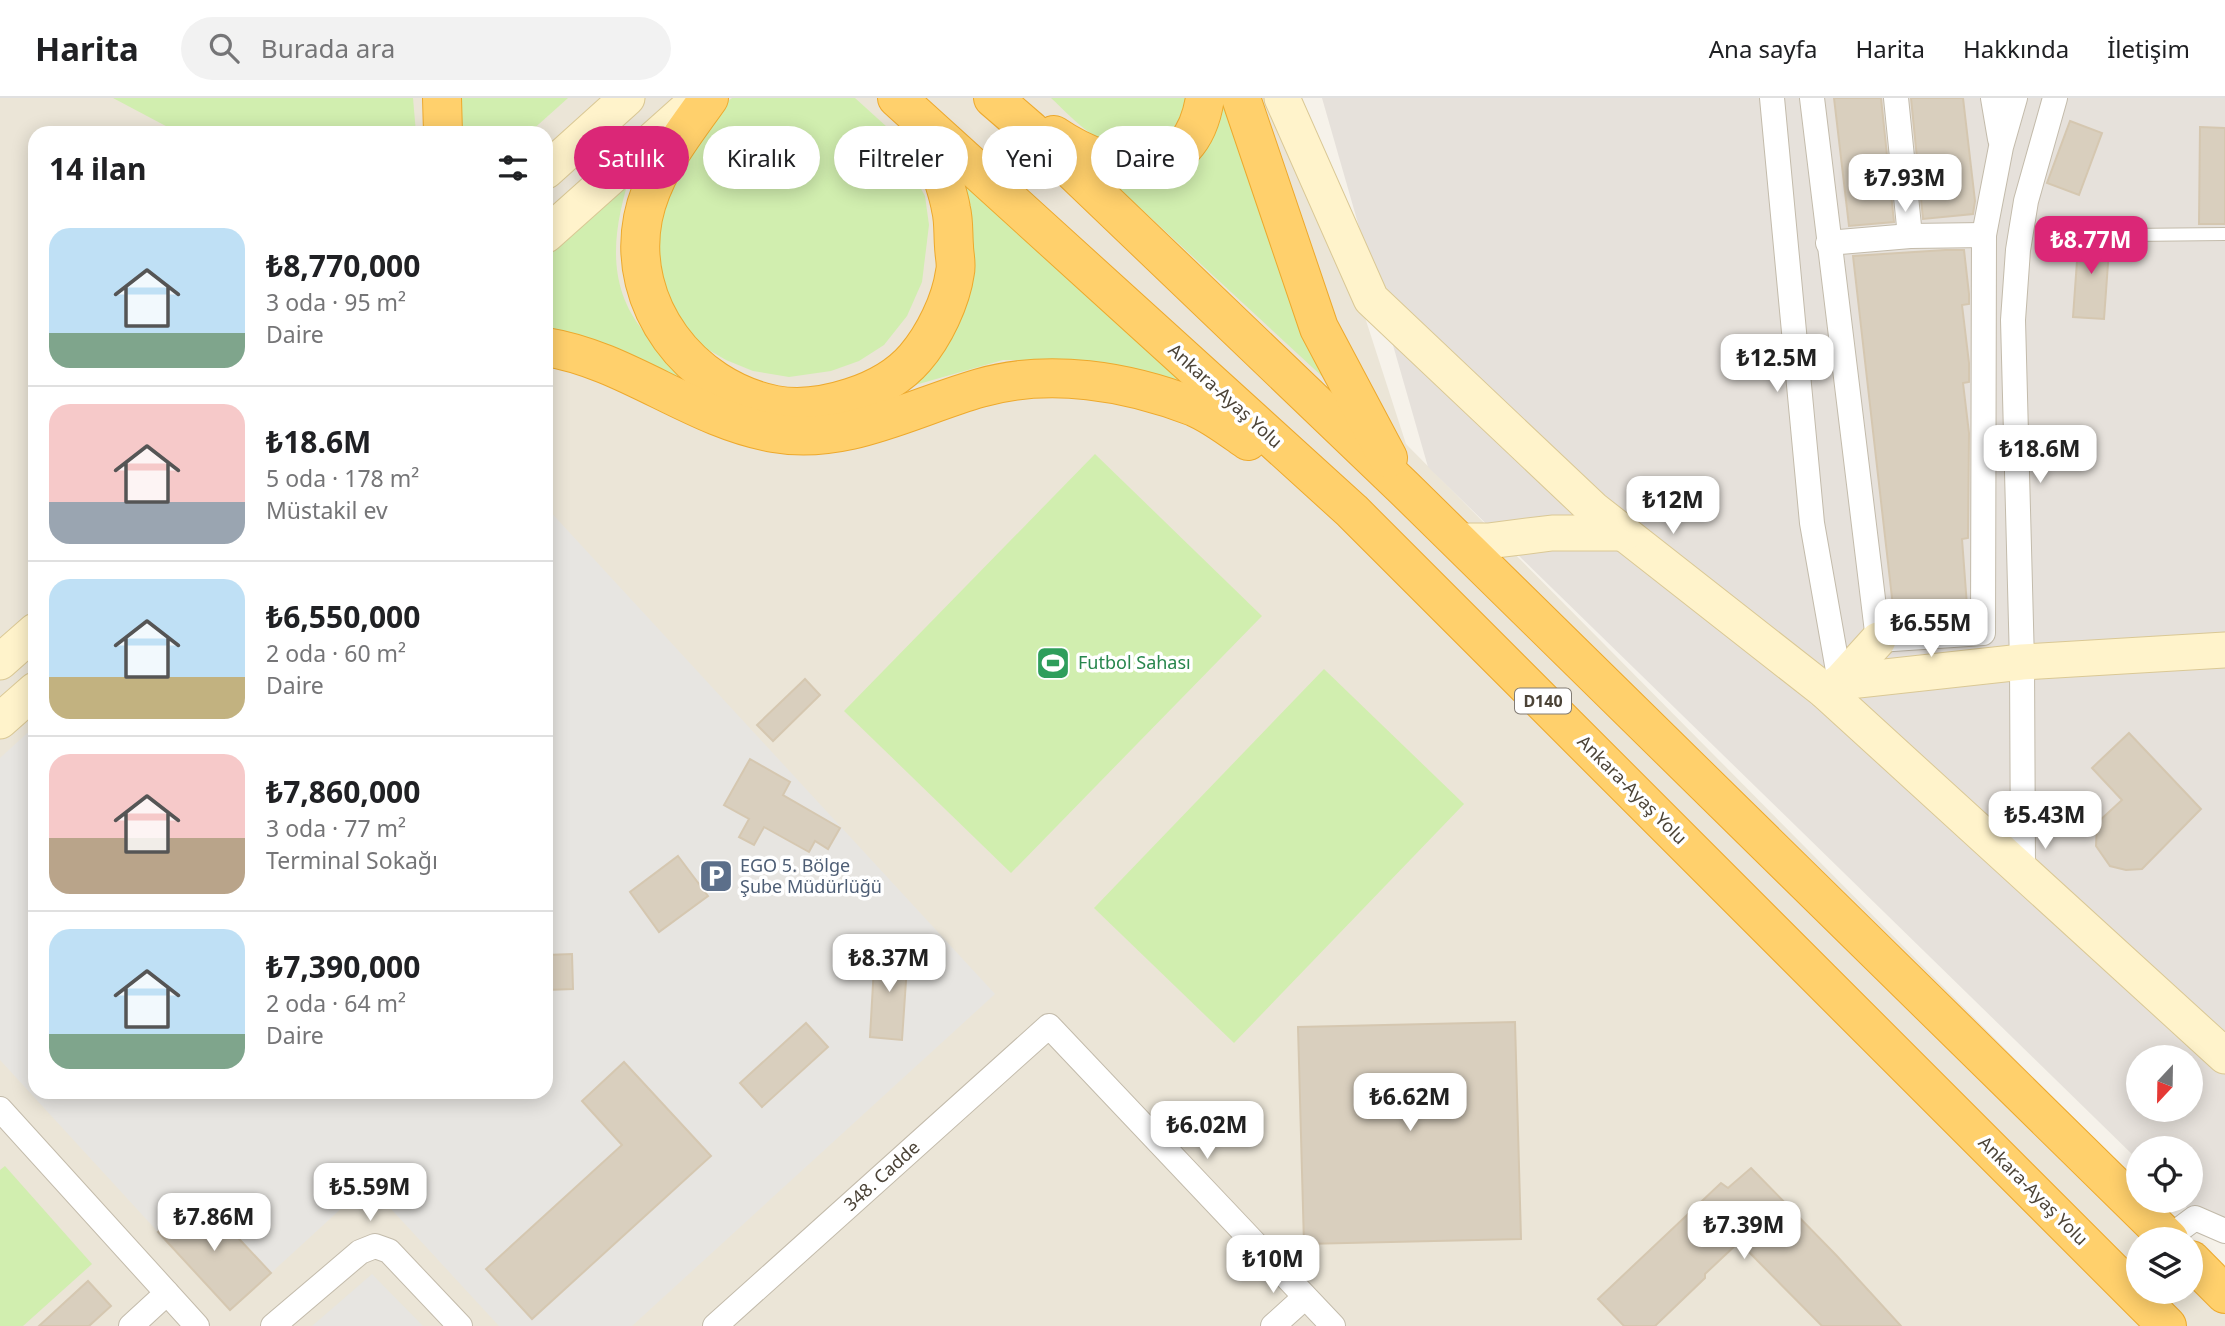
<!DOCTYPE html>
<html lang="tr">
<meta charset="utf-8">
<style>
body{margin:0;font-family:"Noto Sans",sans-serif;background:#f2f2f2;color:#202124;height:100vh;display:flex;flex-direction:column;font-size:26px;white-space:nowrap}
*{box-sizing:border-box;margin:0}
p{font-size:23px;color:#757577}
.icon{flex:none;width:38px;height:38px;fill:none;stroke:currentColor;stroke-width:2;stroke-linecap:round;stroke-linejoin:round}
.map{position:relative;flex:1;overflow:hidden}
.sheet{position:absolute;left:28px;top:28px;width:525px;height:973px;display:flex;flex-direction:column;background:#fff;border-radius:21px;box-shadow:0 4px 18px #0003}
.sheet>*{flex:none}
.hud{position:absolute;left:574px;top:28px;width:665px;height:63px;display:flex;gap:14px}
.needle{width:46px;rotate:202deg}
.buttons{position:absolute;left:2126px;top:947px;display:grid;gap:14px}
.buttons a{display:grid;place-items:center;width:77px;height:77px;border-radius:50%;background:#fff;box-shadow:0 4px 18px #0003;font-size:35px}
.price{position:absolute;translate:-50% -60px;padding:0 16px;border-radius:14px;background:#fff;color:#222;font-size:23px;line-height:46px;filter:drop-shadow(0 2px 4px #0008)}
.price::after{content:'';position:absolute;left:50%;top:42px;width:21px;height:16px;margin-left:-10px;background:inherit;clip-path:polygon(0 0,100% 0,50% 100%)}
.price.selected{background:#db2777;color:#fff}
ul{padding:0;list-style:none}
li{display:flex;align-items:center;gap:21px;height:175px;padding:0 21px}
li+li{border-top:2px solid #e0e0e0}
li span{display:grid;place-items:center;flex:none;width:196px;height:140px;border-radius:21px;color:#555}
li>.icon{margin-inline-start:auto}
span .icon{width:84px;height:84px;fill:#fffc;stroke-width:1}
li b{font-size:30px}
h2{display:flex;justify-content:space-between;align-items:center;height:84px;padding:0 21px;font-size:30px}
.tag{padding:0 24px;border-radius:32px;background:#fff;box-shadow:0 4px 18px #0003;font-size:24px;line-height:63px}
.tag.selected{background:#db2777;color:#fff}
header{display:flex;align-items:center;gap:42px;box-sizing:border-box;height:98px;padding:0 35px;background:#fff;border-bottom:2px solid #e0e0e0}
header strong{font-size:33px}
nav{display:flex;gap:38px;margin-inline-start:auto;font-size:24px}
.search{width:490px;height:63px;background:#f2f2f2;display:flex;align-items:center;gap:18px;box-sizing:border-box;padding:0 24px;border-radius:38px;color:#757577;font-size:26px}
.map>svg:first-child{display:block}
.residential{fill:#ebe5d7;fill-rule:evenodd}
.industrial{fill:#e6e1db;fill-rule:evenodd}
.green{fill:#d1eeaf}
.parking{fill:#e7e5e1}
.building{fill:#d9cfbe;stroke:#d5c7b0;stroke-width:2}
.lines{fill:none;stroke-linecap:round;stroke-linejoin:round}
.lane-casing{stroke:#c3bbab;stroke-width:14}
.street-casing{stroke:#c3bbab;stroke-width:26}
.secondary-casing{stroke:#dac895;stroke-width:37}
.highway-casing{stroke:#eda92d;stroke-width:40}
.lane{stroke:#fff;stroke-width:12}
.street{stroke:#fff;stroke-width:24}
.secondary{stroke:#fff3cb;stroke-width:35}
.highway{stroke:#ffd06c;stroke-width:38}
.labels{text-anchor:middle;stroke-width:7;stroke-linejoin:round;paint-order:stroke}
.shield{fill:#fff;stroke:#817b73;stroke-width:2}
.shield-label{font-size:16px;font-weight:bold;fill:#4b4337}
.street-label{font-size:18px;fill:#4b4337;stroke:#fff}
.leisure-label{font-size:18px;fill:#27864d;stroke:#fff;text-anchor:start}
.service-label{font-size:18px;fill:#4e5e75;stroke:#fff;text-anchor:start}
</style>
<header>
<strong>Harita</strong>
<div class="search"><svg class="icon" aria-label="search" viewBox="0 0 24 24"><circle cx="10" cy="10" r="6"/><path d="M15 15l6 6"/></svg>Burada ara</div>
<nav><a>Ana sayfa</a><a>Harita</a><a>Hakkında</a><a>İletişim</a></nav>
</header>
<div class="map">
<svg width="2225" height="1228" viewBox="0 0 2225 1228">
<rect width="100%" height="100%" fill="#f6f2ea"/>
<path class="residential" d="M0 0H1294L1406 346 2225 1173V1228H0ZM35 35H546V994H35ZM2138 1141H2191V1194H2138Z"/>
<path class="industrial" d="M1322 0H2225V1146L2180 1103 2191 1102V1050H2138V1062L1428 369ZM2138 959H2191V1012H2138Z"/>
<g class="green">
<path d="M113 0H413L416 35H179Z"/>
<path d="M454 0H568L529 35H454Z"/>
<path d="M732 0H855L887 29 925 98 929 127 922 184 907 218 884 247 859 263 831 273 789 279 753 273 726 262 695 244 660 191 651 131 711 16Z"/>
<path d="M1051 0H1187C1179 23 1173 40 1148 47 1105 58 1080 27 1051 0Z"/>
<path d="M1223 0 1326 282 1110 82C1156 83 1178 87 1205 46 1215 31 1221 17 1223 0Z"/>
<path d="M632 71C614 128 603 185 645 235 664 256 702 280 726 299L581 239 546 228V149Z"/>
<path d="M951 71 1185 287 1042 262H1003L901 291 938 232Z"/>
<path d="M1095 356 1262 518 1011 775 844 613Z"/>
<path d="M1324 571 1464 706 1234 945 1094 810Z"/>
<path d="M5 1068 92 1166 23 1228H0V1072Z"/>
</g>
<g class="parking">
<path d="M546 409 995 896 632 1228H499L368 1086 271 1175 199 1097 158 1134 0 962V660L35 628V994H546Z"/>
<path d="M372 1176 423 1228H312Z"/>
</g>
<g class="building">
<path d="M1834 0H1881L1894 124 1849 128Z"/>
<path d="M1911 0H1963L1975 103 1973 116 1923 121Z"/>
<path d="M2070 23 2102 35 2079 97 2047 85Z"/>
<path d="M2200 29 2225 30V126H2199Z"/>
<path d="M2079 135 2110 138 2104 221 2073 219Z"/>
<path d="M1945 152H1964L1969 196V206L1962 207 1969 265V284L1963 285 1969 335 1968 440 1962 441 1968 521 1895 526 1853 158Z"/>
<path d="M805 581 820 597 773 643 757 627Z"/>
<path d="M2129 635 2201 711 2142 771 2126 772 2110 768 2096 748 2097 725 2122 702 2092 670Z"/>
<path d="M750 661 790 684 783 697 840 730 828 751 815 743 809 754 764 729 754 747 739 739 749 721 724 707Z"/>
<path d="M678 758 708 798 659 834 630 794Z"/>
<path d="M875 851 908 853 902 942 870 939Z"/>
<path d="M572 856 573 891 546 892V857Z"/>
<path d="M1515 924 1521 1141 1304 1146 1298 929Z"/>
<path d="M806 925 828 949 762 1009 740 985Z"/>
<path d="M624 964 711 1058 532 1221 486 1171 622 1047 582 1003Z"/>
<path d="M1751 1070 1836 1157 1901 1228H1822L1739 1144 1705 1176V1180L1655 1228H1624L1598 1201 1721 1085 1728 1090Z"/>
<path d="M198 1097 271 1175 230 1212 158 1134Z"/>
<path d="M88 1183 111 1208 89 1228H39Z"/>
</g>
<g class="lines">
<g class="lane-casing">
<path id="lane" d="M2129 137 2225 136"/>
</g>
<g class="street-casing">
<g id="street">
<path d="M1772 0 1812 425 1840 584"/>
<path d="M1812 0 1878 542 1983 535 1984 137 2001 49 2015 0"/>
<path d="M1896 0 1910 138"/>
<path d="M1993 0 2000 41"/>
<path d="M1828 145 1910 138 1984 137"/>
<path d="M2023 771 2022 564 2013 222 2018 152 2026 103 2055 0"/>
<path d="M0 1011 197 1228"/>
<path d="M2168 1140 2195 1120 2225 1133"/>
<path d="M131 1228 167 1195"/>
<path d="M273 1228 360 1154 375 1148 389 1153 460 1228"/>
<path d="M715 1228 1049 928 1333 1228"/>
<path d="M1273 1228 1304 1200"/>
</g>
</g>
<g class="secondary-casing">
<g id="secondary">
<path d="M1282 0 1371 201 1593 411 1825 593 1840 584 2022 564 2225 552"/>
<path d="M546 73 627 0"/>
<path d="M546 137 695 4"/>
<path d="M1458 443H1488L1552 435H1624"/>
<path d="M0 564 35 533"/>
<path d="M1840 584 1878 542"/>
<path d="M1825 593 2225 958"/>
<path d="M0 623 35 592"/>
</g>
</g>
<g class="highway-casing">
<g id="highway">
<path d="M442 0 443 35"/>
<path d="M709 0C683 37 652 74 643 120 626 207 690 290 775 307 820 315 885 295 915 260 934 238 951 203 955 174 957 166 954 156 954 148 953 136 954 123 951 111 946 82 932 53 923 25"/>
<path d="M897 0 1352 413 2167 1228"/>
<path d="M993 0 1030 32 1404 390 2169 1141"/>
<path d="M1241 0 1319 230 1388 360"/>
<path d="M1054 37C1113 77 1191 89 1205 0"/>
<path d="M546 249C627 262 693 321 774 335 846 348 913 309 980 290 1049 270 1128 283 1194 309 1213 317 1231 331 1248 343"/>
<path d="M2191 1162 2225 1196"/>
</g>
</g>
<use href="#lane" class="lane"/>
<use href="#street" class="street"/>
<use href="#secondary" class="secondary"/>
<use href="#highway" class="highway"/>
</g>
<defs>
<g id="stadium-square" transform="scale(1.75)"><rect x="-9" y="-9" width="18" height="18" rx="4" fill="#2e9e5b" stroke="#fff"/><path d="M0-5a6.5 5 0 1 0 0 10a6.5 5 0 1 0 0-10ZM-3.5-1.8h7v3.6h-7Z" fill="#fff"/></g>
<g id="parking-square" transform="scale(1.75)"><rect x="-9" y="-9" width="18" height="18" rx="4" fill="#5c6f8a" stroke="#fff"/><path d="M-3.5-5.5H1a3.5 3.5 0 0 1 0 7H-1V5.5H-3.5ZM-1-3.4V-.6H.8a1.4 1.4 0 0 0 0-2.8Z" fill="#fff"/></g>
</defs>
<g fill-rule="evenodd">
<use href="#stadium-square" x="1053" y="565"/>
<use href="#parking-square" x="716" y="778"/>
</g>
<g class="labels">
<rect class="shield" x="1515" y="590.5" width="56" height="25" rx="5"/>
<g class="shield-label">
<text x="1543" y="609">D140</text>
</g>
<g class="street-label">
<text transform="translate(1225 298) rotate(42)" y="6">Ankara-Ayaş Yolu</text>
<text transform="translate(1632 692) rotate(45)" y="6">Ankara-Ayaş Yolu</text>
<text transform="translate(882 1078) rotate(-42)" y="6">348. Cadde</text>
<text transform="translate(2033 1093) rotate(45)" y="6">Ankara-Ayaş Yolu</text>
</g>
<g class="leisure-label">
<text x="1078" y="571">Futbol Sahası</text>
</g>
<g class="service-label">
<text x="740" y="774">EGO 5. Bölge<tspan x="740" dy="21">Şube Müdürlüğü</tspan></text>
</g>
</g>
</svg>
<div class="buttons">
<a><svg class="needle" viewBox="-14 -14 28 28"><path d="M0-13l5 13h-10z" fill="#e53935"/><path d="M0 13l5-13h-10z" fill="#757577"/></svg></a>
<a><svg class="icon" aria-label="locate" viewBox="0 0 24 24"><circle cx="12" cy="12" r="6"/><path d="M12 2v4M12 18v4M2 12h4M18 12h4"/></svg></a>
<a><svg class="icon" aria-label="layers" viewBox="0 0 24 24"><path d="M12 4l9 5-9 5-9-5zM3 14l9 5 9-5"/></svg></a>
</div>
<b class="price" style="left:1905px;top:116px">₺7.93M</b>
<b class="price selected" style="left:2091px;top:178px">₺8.77M</b>
<b class="price" style="left:1777px;top:296px">₺12.5M</b>
<b class="price" style="left:2040px;top:387px">₺18.6M</b>
<b class="price" style="left:1673px;top:438px">₺12M</b>
<b class="price" style="left:1931px;top:561px">₺6.55M</b>
<b class="price" style="left:2045px;top:753px">₺5.43M</b>
<b class="price" style="left:889px;top:896px">₺8.37M</b>
<b class="price" style="left:1410px;top:1035px">₺6.62M</b>
<b class="price" style="left:1207px;top:1063px">₺6.02M</b>
<b class="price" style="left:370px;top:1125px">₺5.59M</b>
<b class="price" style="left:214px;top:1155px">₺7.86M</b>
<b class="price" style="left:1744px;top:1163px">₺7.39M</b>
<b class="price" style="left:1273px;top:1197px">₺10M</b>
<div class="hud">
<a class="tag selected">Satılık</a>
<a class="tag">Kiralık</a>
<a class="tag">Filtreler</a>
<a class="tag">Yeni</a>
<a class="tag">Daire</a>
</div>
<section class="sheet">
<h2>14 ilan<svg class="icon" aria-label="filters" viewBox="0 0 24 24"><path d="M4 7h16M4 17h16"/><circle cx="9" cy="7" r="2"/><circle cx="15" cy="17" r="2"/></svg></h2>
<ul>
<li><span style="background:linear-gradient(#bfe0f5 75%,#7fa58c 0)"><svg class="icon" aria-label="home" viewBox="0 0 24 24"><path d="M3 11l9-7 9 7M6 9v11h12V9"/></svg></span><div><b>₺8,770,000</b><p>3 oda · 95 m²</p><p>Daire</p></div></li>
<li><span style="background:linear-gradient(#f6c9c9 70%,#9aa5b1 0)"><svg class="icon" aria-label="home" viewBox="0 0 24 24"><path d="M3 11l9-7 9 7M6 9v11h12V9"/></svg></span><div><b>₺18.6M</b><p>5 oda · 178 m²</p><p>Müstakil ev</p></div></li>
<li><span style="background:linear-gradient(#bfe0f5 70%,#c2b280 0)"><svg class="icon" aria-label="home" viewBox="0 0 24 24"><path d="M3 11l9-7 9 7M6 9v11h12V9"/></svg></span><div><b>₺6,550,000</b><p>2 oda · 60 m²</p><p>Daire</p></div></li>
<li><span style="background:linear-gradient(#f6c9c9 60%,#b9a48a 0)"><svg class="icon" aria-label="home" viewBox="0 0 24 24"><path d="M3 11l9-7 9 7M6 9v11h12V9"/></svg></span><div><b>₺7,860,000</b><p>3 oda · 77 m²</p><p>Terminal Sokağı</p></div></li>
<li><span style="background:linear-gradient(#bfe0f5 75%,#7fa58c 0)"><svg class="icon" aria-label="home" viewBox="0 0 24 24"><path d="M3 11l9-7 9 7M6 9v11h12V9"/></svg></span><div><b>₺7,390,000</b><p>2 oda · 64 m²</p><p>Daire</p></div></li>
</ul>
</section>
</div>
